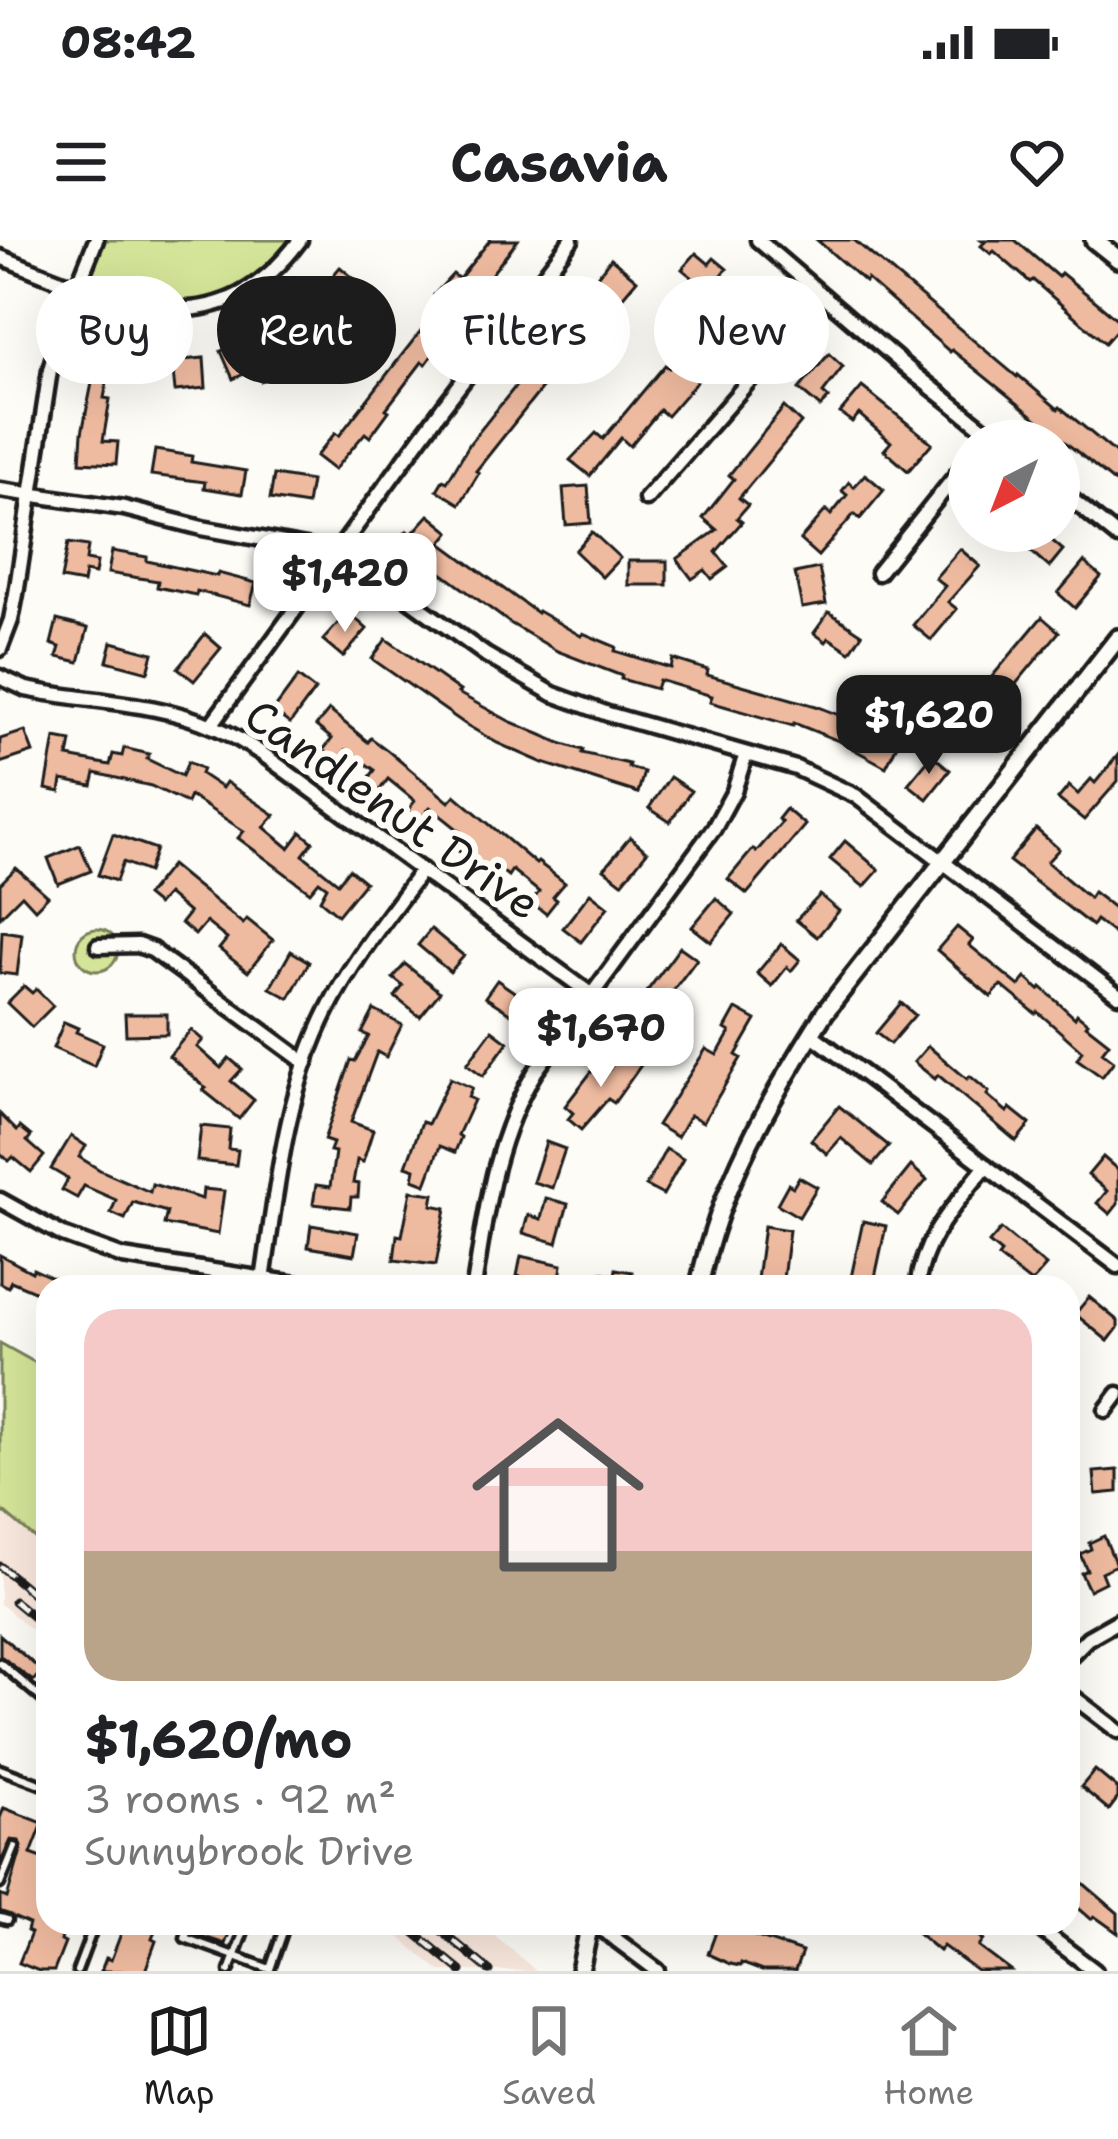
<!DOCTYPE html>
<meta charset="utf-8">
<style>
body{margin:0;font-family:"Shantell Sans",sans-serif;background:#f2f2f2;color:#202124;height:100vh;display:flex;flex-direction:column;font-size:45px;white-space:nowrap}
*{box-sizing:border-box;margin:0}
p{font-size:39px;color:#757577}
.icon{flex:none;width:66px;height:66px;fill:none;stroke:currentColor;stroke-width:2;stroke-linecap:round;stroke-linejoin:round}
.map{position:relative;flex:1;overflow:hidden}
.side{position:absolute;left:36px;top:1035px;width:1044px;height:660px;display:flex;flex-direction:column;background:#fff;border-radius:36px;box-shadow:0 12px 48px #0002}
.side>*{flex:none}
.guide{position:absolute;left:36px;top:36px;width:1047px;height:108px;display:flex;gap:24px}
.needle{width:78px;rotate:222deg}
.tools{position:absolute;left:948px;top:180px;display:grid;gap:24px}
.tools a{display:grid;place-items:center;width:132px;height:132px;border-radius:50%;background:#fff;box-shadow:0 12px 48px #0002;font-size:60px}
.price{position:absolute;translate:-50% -102px;padding:0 27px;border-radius:24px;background:#fff;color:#222;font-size:39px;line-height:78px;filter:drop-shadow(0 3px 6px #0008)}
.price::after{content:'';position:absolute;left:50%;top:72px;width:36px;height:27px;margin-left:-18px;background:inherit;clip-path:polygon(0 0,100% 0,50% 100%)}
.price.on{background:#1c1c1c;color:#fff}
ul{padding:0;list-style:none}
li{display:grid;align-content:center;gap:24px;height:636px;padding:0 48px}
li span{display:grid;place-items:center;height:372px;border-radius:36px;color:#555}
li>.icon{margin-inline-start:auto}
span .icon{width:216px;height:216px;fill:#fffc;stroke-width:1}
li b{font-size:51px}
.chip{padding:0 42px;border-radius:54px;background:#fff;box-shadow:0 12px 48px #0002;font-size:42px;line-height:108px}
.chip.on{background:#1c1c1c;color:#fff}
.status{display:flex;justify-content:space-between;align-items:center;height:84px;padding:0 60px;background:#fff;direction:ltr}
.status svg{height:33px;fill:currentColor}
header{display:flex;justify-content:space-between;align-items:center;height:156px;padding:0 48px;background:#fff;font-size:54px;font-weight:700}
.menu{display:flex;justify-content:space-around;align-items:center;height:168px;border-top:3px solid #e0e0e0;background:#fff;font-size:33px;color:#757577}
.menu a{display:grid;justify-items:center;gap:6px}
.menu .on{color:#1c1c1c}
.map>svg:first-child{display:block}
.built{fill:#f9e8dd}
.green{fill:#d4e498;stroke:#78805a;stroke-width:3}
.building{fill:#efbba0;stroke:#1c1c1c;stroke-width:3}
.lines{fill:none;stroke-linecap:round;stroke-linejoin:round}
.service-casing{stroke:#1c1c1c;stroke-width:15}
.minor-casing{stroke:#1c1c1c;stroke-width:21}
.tertiary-casing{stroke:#1c1c1c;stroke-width:24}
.service{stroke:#fdfcf7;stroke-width:6}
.minor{stroke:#fdfcf7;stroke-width:12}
.tertiary{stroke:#fdfcf7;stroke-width:15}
.rail-casing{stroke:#1c1c1c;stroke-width:9}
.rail{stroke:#fdfcf7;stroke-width:4.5;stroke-dasharray:14;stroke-linecap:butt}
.labels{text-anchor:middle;stroke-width:12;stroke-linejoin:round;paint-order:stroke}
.street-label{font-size:45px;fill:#1c1c1c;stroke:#fdfcf7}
</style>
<div class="status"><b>08:42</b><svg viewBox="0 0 49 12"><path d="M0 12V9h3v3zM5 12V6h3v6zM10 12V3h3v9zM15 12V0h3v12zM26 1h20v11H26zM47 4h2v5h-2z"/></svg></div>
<header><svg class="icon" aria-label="menu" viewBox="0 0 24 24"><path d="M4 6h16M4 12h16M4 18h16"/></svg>Casavia<svg class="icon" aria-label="heart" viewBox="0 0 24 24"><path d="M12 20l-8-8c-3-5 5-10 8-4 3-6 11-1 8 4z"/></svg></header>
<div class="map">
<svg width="1118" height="1731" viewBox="0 0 1118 1731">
<rect width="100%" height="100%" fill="#fdfcf7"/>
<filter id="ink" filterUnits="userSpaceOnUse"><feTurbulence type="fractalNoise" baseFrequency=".00833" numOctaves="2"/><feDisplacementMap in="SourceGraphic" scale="24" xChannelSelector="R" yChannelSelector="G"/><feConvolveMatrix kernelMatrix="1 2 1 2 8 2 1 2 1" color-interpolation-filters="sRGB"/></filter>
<g filter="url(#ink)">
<g class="built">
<path d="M0 1269 48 1310V1404L0 1364Z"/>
<path d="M382 1683H481L536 1731H440Z"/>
</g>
<g class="green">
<path d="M102 0H295L279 21 228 56 203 63 135 64 82 45Z"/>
<circle cx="97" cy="710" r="21"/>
<path d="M0 1103 36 1123 48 1125V1287L37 1300 0 1269Z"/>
</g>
<g class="building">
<path d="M490 0H518L476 54 479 56 460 78 434 55 453 34 459 39Z"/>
<path d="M817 0H854L1017 137 1018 135 1058 169 1060 167 1118 215V245L952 110 950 112 867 39 865 42Z"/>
<path d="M982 0H1015L1058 37 1061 33 1099 64 1118 80V88L1105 103 1033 40 1030 42 994 11 991 14 981 6 985 2Z"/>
<path d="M696 13 709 24 714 18 727 29 703 57 694 49 699 43 682 29Z"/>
<path d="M611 18 637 40 614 67 608 61 579 97 541 145 543 147 476 231 479 233 460 264 437 250 443 240 447 242 470 203 535 122 533 120Z"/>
<path d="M340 27 358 42 326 79 293 102 299 111 287 120 265 91 294 68 300 75Z"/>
<path d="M753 52 765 63 739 92 722 75 739 56 745 62Z"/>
<path d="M426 84 445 98 426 124 422 122 386 169 389 171 370 197 365 193 334 230 316 216 335 193 339 196Z"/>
<path d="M255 96 273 135 261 141 255 129 233 139 221 111Z"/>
<path d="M704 97 722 113 667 176 660 170 630 206 621 198 590 236 570 220 596 193 603 199 665 125 669 128 681 114 686 118Z"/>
<path d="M100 103 137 112 132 133 110 128 104 158 110 159 103 201 118 202 116 224 80 222 82 193Z"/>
<path d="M829 114 843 127 823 153 829 158 820 167 799 149Z"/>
<path d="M204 118 206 148 175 151 172 121Z"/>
<path d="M862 147 932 203 908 231 884 210 891 202 859 174 852 182 840 173Z"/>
<path d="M784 167 801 183 739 258 748 265 737 278 742 282 716 312 728 327 712 339 705 330 692 339 677 319 717 290 703 278 734 239 729 235Z"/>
<path d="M155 210 192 216 191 222 246 231 242 254 204 248 205 242 151 235Z"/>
<path d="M865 234 884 250 860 279 854 274 818 316 800 300 826 270 831 275 847 255 842 251 849 242 854 247Z"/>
<path d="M274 235 311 241 307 265 270 259Z"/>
<path d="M588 246 591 283 566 285 563 248Z"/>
<path d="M429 275 450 292 441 303 537 373 538 371 581 396 583 393 616 407 615 411 671 428 673 419 708 430 707 435 816 466 850 479 897 505 886 527 853 509 854 507 794 483 793 486 710 462 712 456 659 440 656 449 621 439 622 436 557 411 510 383 398 301 407 291 411 295Z"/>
<path d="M1028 291H1041L1063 310 1049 327 1019 301Z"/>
<path d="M592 292 620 318 602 337 575 311Z"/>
<path d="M68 303 88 306 86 320 97 322 95 334 85 332 83 343 61 339Z"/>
<path d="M960 309 980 326 948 362 957 369 931 400 913 385 945 346 935 338Z"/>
<path d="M112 311 147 317V321L217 336 218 333 256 343 250 365 197 351 196 355 157 347 158 341 108 333Z"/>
<rect x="628" y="321" width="39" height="24"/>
<path d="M1084 322 1101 337 1075 368 1058 353Z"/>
<path d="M819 328 826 364 802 368 795 333Z"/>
<path d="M348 372 367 389 343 417 323 400Z"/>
<path d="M829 372 862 394 850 412 829 398 826 402 814 393Z"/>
<path d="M1042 377 1059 392 996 468 999 470 988 483 978 474 962 492 945 477 967 451 975 457Z"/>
<path d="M57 380 88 388 79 422 57 417 60 407 51 404Z"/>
<path d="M205 394 221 408 194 441 178 428Z"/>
<path d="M386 399 460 451 458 453 509 481 560 503 583 510 582 513 629 524 628 527 644 532 638 553 543 523 497 503 465 484 372 419Z"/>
<path d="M112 402 153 413 148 432 107 421Z"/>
<path d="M298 437 315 450 290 484 273 471Z"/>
<path d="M329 470 368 502 371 498 387 510 449 562 455 555 536 624 538 622 565 643 553 657 557 660 546 674 531 662 539 652 512 630 508 636 493 624 487 632 449 604 460 591 430 567 419 581 407 571 415 561 388 539 379 551 366 542 375 530 346 510 337 521 323 510 332 499 316 486Z"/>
<path d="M25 491 33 512 0 523V499Z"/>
<path d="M55 498 71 501 68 517 110 525 113 514 122 516 124 508 149 514 147 519 182 536 188 522 203 529 201 534 222 548 226 542 275 575 264 587 289 608 301 592 313 602 303 615 338 643 349 629 365 642 338 675 320 660 327 647 319 641 310 652 238 598 244 591 190 556 187 563 151 546 95 533 92 546 62 540 60 552 46 549Z"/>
<path d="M932 515 950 530 927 559 908 544Z"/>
<path d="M1118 515V541L1084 580 1058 559 1069 546 1078 554 1091 539 1095 543Z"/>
<path d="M670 537 691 551 670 582 649 568Z"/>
<path d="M786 569 805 585 747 654 728 639 753 609 756 612 782 582 778 579Z"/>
<path d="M1036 589 1059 609 1047 622 1089 658 1093 652 1118 671V697L1096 680 1092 686 1009 621Z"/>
<path d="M113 594 156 609 148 632 123 622 116 641 98 635Z"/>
<path d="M630 597 647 612 622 643 604 629Z"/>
<path d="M845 601 879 630 864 647 830 619Z"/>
<path d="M80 605 91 631 58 644 48 618Z"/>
<path d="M171 625 243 684 247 679 273 700 248 732 219 709 227 699 206 682 195 695 181 683 189 673 167 654 157 665 146 656Z"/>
<path d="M16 628 48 656 35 669 22 655 0 677V644Z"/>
<path d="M590 653 608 667 581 702 563 688Z"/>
<path d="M820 655 839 671 817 697 796 680Z"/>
<path d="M716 658 734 674 711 702 692 687Z"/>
<path d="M957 687 973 700 969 705 1019 746 1026 738 1039 750 1041 747 1075 778 1077 774 1088 783 1086 785 1109 803 1102 812 1114 821 1102 837 1077 819 1082 811 1038 772 1036 774 1001 745 991 757 937 710Z"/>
<path d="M431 689 464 716 450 732 418 705Z"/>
<path d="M2 691 22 694 17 735 0 733Z"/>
<path d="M781 704 800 720 791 731 787 727 772 746 757 733Z"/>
<path d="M680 707 697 719 634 802 618 790Z"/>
<path d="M291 711 309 722 289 758 270 748Z"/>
<path d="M405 724 440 752 420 777 395 757 403 746 393 738Z"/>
<path d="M497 740 533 765 522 781 485 757Z"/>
<path d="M24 746 32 753 36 749 53 766 32 787 7 763Z"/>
<path d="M901 763 915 775 890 804 876 793Z"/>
<path d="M736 769 756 780 736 815 741 818 703 882 690 875 677 897 657 885 706 809 717 815 730 792 725 789Z"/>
<path d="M374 770 402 785 386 817 377 812 351 882 373 890 363 922 357 920 353 943 359 944 358 957H351L350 968 313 964 316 945 330 947 335 912 330 911 333 903 324 900 351 820 355 821 369 796 362 793Z"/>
<path d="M125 774H167V794L126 795Z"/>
<path d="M64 782 78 788 76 792 103 804 94 826 53 808Z"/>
<path d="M191 790 203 800 197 807 221 828 229 818 242 829 231 841 254 860 239 879 203 850 206 848 169 816Z"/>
<path d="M492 790 508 802 483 836 467 824Z"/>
<path d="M928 806 967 839 970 836 989 852 987 855 1007 872 1010 868 1030 884 1016 901 938 835 935 839 914 822Z"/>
<path d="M622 811 641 825 614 863 608 859 581 890 568 879 573 873 565 866 595 827 606 834Z"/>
<path d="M450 838 472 848 468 857 474 860 458 895 461 897 455 912 440 906 426 944 413 939 415 929 406 926 422 882 428 884Z"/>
<path d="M839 866 889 906 873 925 841 898 827 914 811 900Z"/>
<path d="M0 874 17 891 20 887 31 896 27 901 44 916 31 932 13 917 9 921 0 913Z"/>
<path d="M201 886 230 889 228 909 238 910 236 925 197 921Z"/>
<path d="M71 896 86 906 79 917 100 930 150 952 152 944 202 959 203 949 224 951 218 994 164 984 167 972 133 962 125 979 111 973 116 960 84 946 77 958 62 950 68 939 51 929Z"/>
<path d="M546 902 565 909 552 948 533 942Z"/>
<path d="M666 909 683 919 663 955 646 946Z"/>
<path d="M1103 917 1118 930V964L1110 974 1097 963 1107 951 1088 935Z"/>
<path d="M911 926 927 940 898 975 882 962Z"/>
<path d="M799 937 817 947 799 977 777 964 788 944 793 947Z"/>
<path d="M411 951 434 954 432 965 446 968 436 1025 394 1020 397 995 402 996Z"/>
<path d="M546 958 568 964 557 1003 523 993 528 975 541 979Z"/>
<path d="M863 981 886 986 873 1047H849Z"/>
<path d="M311 985 358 993 354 1015 308 1007Z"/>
<path d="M764 986 789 990 782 1047H756Z"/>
<path d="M1001 989 1046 1026 1031 1043 998 1017 1001 1013 989 1003Z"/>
<path d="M0 1015 32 1032 33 1029 73 1047H48V1057L11 1041 8 1047 0 1043Z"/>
<path d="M521 1016 562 1025 559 1045 517 1036Z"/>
<path d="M616 1029 632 1032 630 1047H598L601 1032 615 1035Z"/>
<path d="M1089 1057 1118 1081V1088L1108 1101 1075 1074Z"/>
<path d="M1118 1230V1252L1096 1254 1094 1232Z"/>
<path d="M1104 1296 1116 1325 1101 1332 1105 1342 1089 1350 1081 1333 1087 1330 1080 1314 1091 1309 1089 1303Z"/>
<path d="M0 1395 42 1431 33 1441 0 1416Z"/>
<path d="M1095 1530 1118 1549V1558L1109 1570 1081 1547Z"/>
<path d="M4 1568 43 1583 31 1614 48 1620V1683H65L61 1701 65 1703 54 1731H39L19 1723 31 1693 27 1691 29 1684 0 1671V1655L7 1658 22 1607 19 1601 11 1600 0 1624V1578Z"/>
<path d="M1077 1638 1118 1673V1693L1094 1676 1091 1679 1068 1659V1649Z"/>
<path d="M125 1683H158L152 1699 156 1701 145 1731H101L106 1718 111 1720Z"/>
<path d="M199 1683H233L225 1704 195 1694Z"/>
<path d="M920 1683H961L984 1700 979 1707 1011 1731H977L943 1706 939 1711 914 1690Z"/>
<path d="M719 1684 802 1712 795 1731H762L741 1723 740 1726 730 1724 708 1714Z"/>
</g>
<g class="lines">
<g class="service-casing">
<g id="service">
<path d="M0 1423 48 1464"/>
<path d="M0 1529 48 1547"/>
<path d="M0 1644 15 1607"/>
<path d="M0 1678 7 1680"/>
<path d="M190 1683 185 1698 270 1729 286 1683"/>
<path d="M77 1731 95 1683"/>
<path d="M229 1731 247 1683"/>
</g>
</g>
<g class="minor-casing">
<g id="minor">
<path d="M758 0 912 132 999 201"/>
<path d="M0 17C110 59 212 118 300 0"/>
<path d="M1059 249 1118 297"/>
<path d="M0 250 124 268 202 288 339 313 357 322 486 415 553 454 608 474 796 528 856 556 1118 755"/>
<path d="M646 259 823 56"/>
<path d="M878 333 969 219"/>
<path d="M0 409 11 380 16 354 50 130 62 85 96 0"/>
<path d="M0 437 26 449 47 453C101 462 163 464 214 487 232 494 248 505 264 515L592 755"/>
<path d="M211 485 443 167 571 0"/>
<path d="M98 706 138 705 152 710 306 823"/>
<path d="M811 794 1118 1026"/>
<path d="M0 960 63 995 123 1017 316 1047"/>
<path d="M263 1040C277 947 285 854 328 769 353 719 389 675 422 630"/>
<path d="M474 1047C486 971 494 899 535 832L714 588 734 551 746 514"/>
<path d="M917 1047C924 995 955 966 986 926"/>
<path d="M1106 1170 1118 1154"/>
<path d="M1068 1418 1088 1398 1118 1381"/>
<path d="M1068 1453 1118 1491"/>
<path d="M594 1683 658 1731"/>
<path d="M1032 1683 1095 1731"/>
</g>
</g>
<g class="tertiary-casing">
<g id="tertiary">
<path d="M1094 0 1118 19"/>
<path d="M699 1047C719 946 771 857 825 772L1118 398"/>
<path d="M580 1731 590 1683"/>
</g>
</g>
<use href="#service" class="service"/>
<use href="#minor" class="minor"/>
<use href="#tertiary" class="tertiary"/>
<g class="rail-casing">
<g id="rail">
<path d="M0 1326 48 1366"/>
<path d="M14 1361 48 1389"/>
<path d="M403 1683 461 1731"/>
<path d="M432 1683 490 1731"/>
</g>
</g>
<use href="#rail" class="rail"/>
</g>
</g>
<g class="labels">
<g class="street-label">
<text transform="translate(393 569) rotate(35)" y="16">Candlenut Drive</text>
</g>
</g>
</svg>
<div class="tools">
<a><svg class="needle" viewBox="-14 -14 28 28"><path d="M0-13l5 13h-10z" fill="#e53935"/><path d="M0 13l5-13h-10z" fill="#757577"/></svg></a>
</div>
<b class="price" style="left:345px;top:395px">$1,420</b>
<b class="price on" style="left:929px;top:537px">$1,620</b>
<b class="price" style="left:601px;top:850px">$1,670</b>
<div class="guide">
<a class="chip">Buy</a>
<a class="chip on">Rent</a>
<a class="chip">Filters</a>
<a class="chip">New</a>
</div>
<section class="side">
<ul>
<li><span style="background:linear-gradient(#f6c9c9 65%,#b9a48a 0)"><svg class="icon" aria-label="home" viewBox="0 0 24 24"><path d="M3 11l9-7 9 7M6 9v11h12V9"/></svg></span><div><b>$1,620/mo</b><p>3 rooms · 92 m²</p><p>Sunnybrook Drive</p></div></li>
</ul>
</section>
</div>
<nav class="menu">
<a class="on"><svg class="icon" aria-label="map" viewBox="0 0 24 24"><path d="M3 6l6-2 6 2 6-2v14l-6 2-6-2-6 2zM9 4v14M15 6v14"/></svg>Map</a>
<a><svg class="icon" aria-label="saved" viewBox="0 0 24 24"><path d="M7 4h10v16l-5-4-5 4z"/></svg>Saved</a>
<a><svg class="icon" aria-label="home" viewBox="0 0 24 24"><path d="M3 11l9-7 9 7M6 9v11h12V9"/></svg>Home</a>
</nav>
